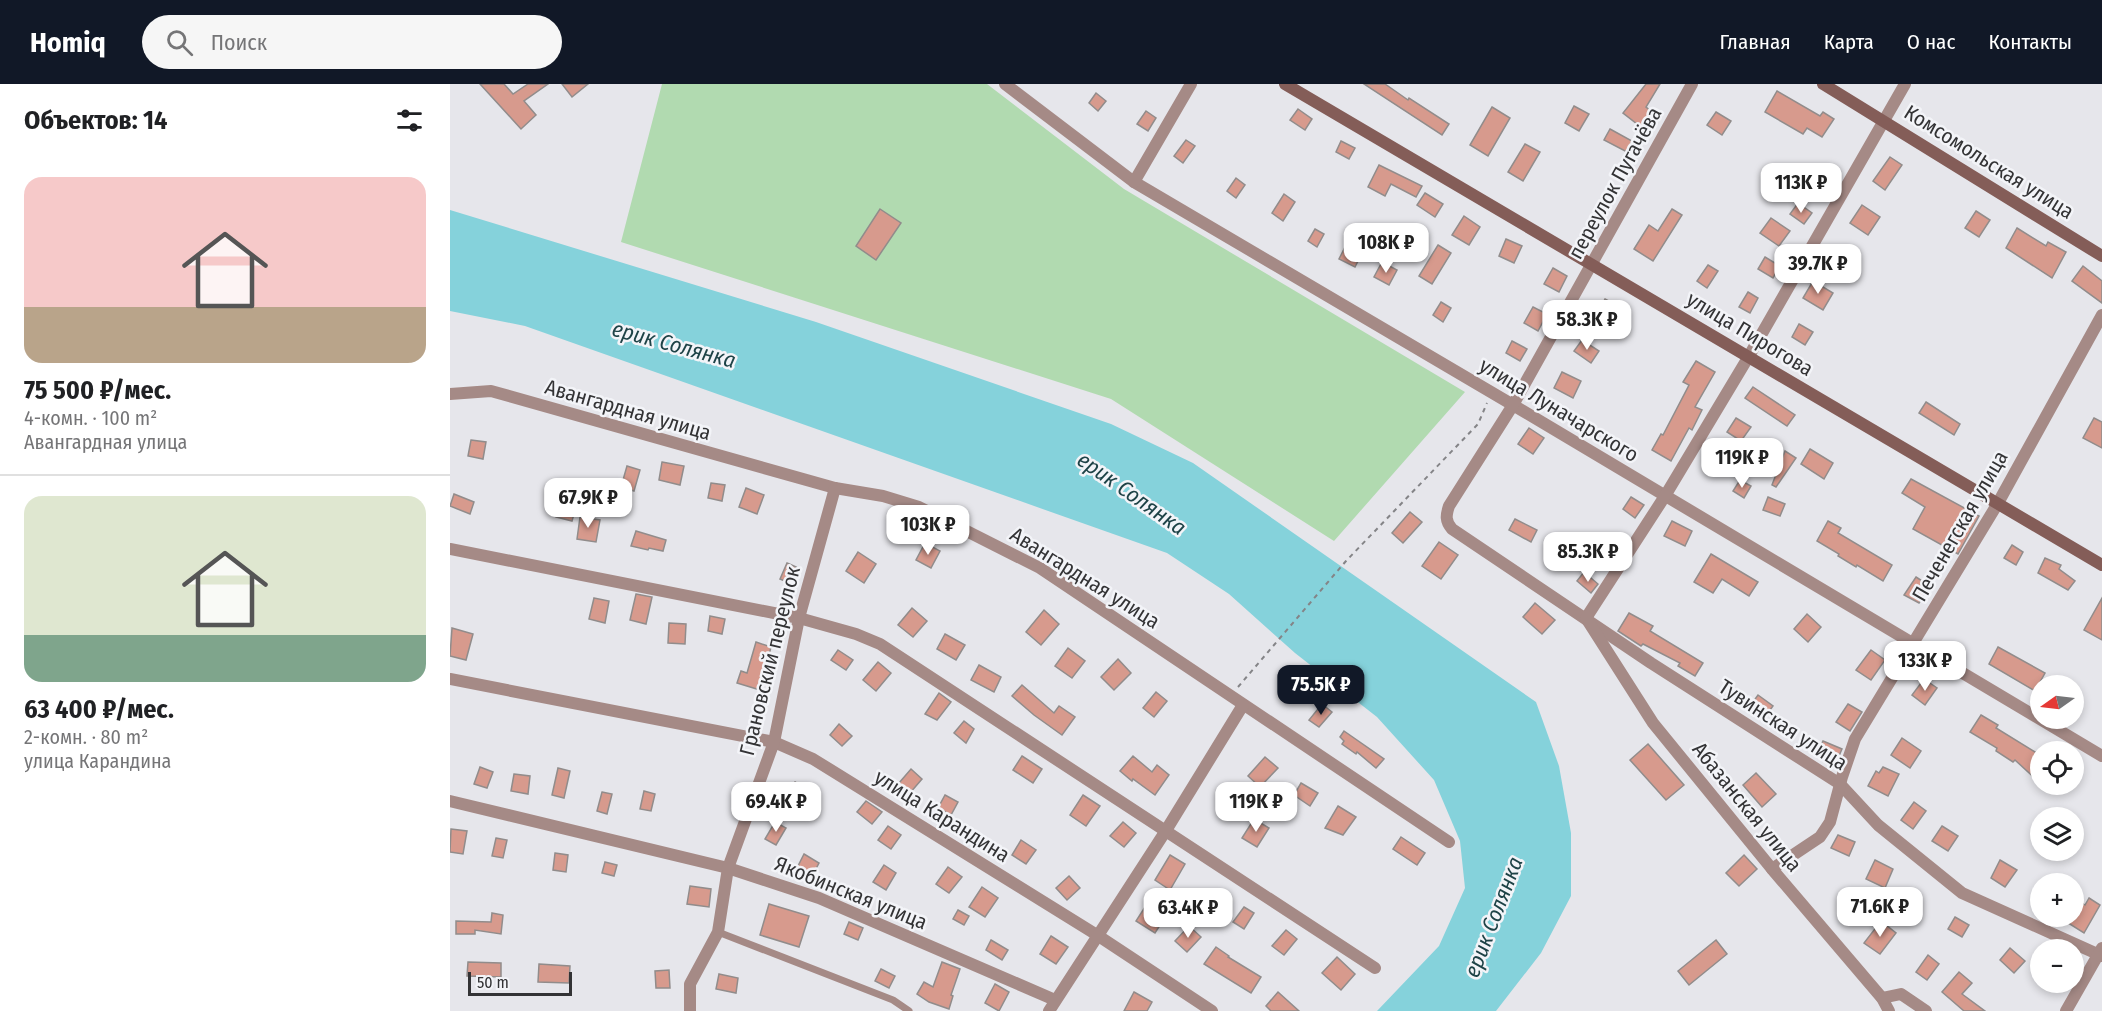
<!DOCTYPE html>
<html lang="ru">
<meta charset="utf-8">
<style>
body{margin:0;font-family:"Fira Sans Condensed",sans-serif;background:#f6f6f6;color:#202124;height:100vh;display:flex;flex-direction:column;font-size:22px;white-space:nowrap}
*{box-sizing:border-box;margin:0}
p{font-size:20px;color:#757577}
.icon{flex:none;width:33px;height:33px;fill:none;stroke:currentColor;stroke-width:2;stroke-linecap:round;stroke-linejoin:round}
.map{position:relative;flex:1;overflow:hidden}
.drawer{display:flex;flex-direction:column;background:#fff;width:450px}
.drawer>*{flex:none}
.needle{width:39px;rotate:256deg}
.buttons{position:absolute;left:1580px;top:591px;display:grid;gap:12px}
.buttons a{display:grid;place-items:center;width:54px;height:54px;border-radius:50%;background:#fff;box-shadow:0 3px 9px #0003;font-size:30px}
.scale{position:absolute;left:18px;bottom:15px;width:104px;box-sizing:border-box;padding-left:6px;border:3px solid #333335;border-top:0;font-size:16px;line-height:21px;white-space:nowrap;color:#333335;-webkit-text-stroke:4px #f3f4f8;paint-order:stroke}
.price{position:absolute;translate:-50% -51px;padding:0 14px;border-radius:12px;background:#fff;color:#222;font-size:20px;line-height:39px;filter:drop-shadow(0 2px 3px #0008)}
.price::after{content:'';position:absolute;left:50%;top:36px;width:18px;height:14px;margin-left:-9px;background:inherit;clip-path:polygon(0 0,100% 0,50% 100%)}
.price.current{background:#111827;color:#fff}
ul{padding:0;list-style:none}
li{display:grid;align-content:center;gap:12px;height:318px;padding:0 24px}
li+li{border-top:2px solid #e0e0e0}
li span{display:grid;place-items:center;height:186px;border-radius:18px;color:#555}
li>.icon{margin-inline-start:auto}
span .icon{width:108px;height:108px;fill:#fffc;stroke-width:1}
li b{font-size:26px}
h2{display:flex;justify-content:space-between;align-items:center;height:72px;padding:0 24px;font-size:26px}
header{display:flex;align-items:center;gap:36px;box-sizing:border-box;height:84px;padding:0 30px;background:#111827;color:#fff}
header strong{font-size:28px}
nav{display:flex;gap:33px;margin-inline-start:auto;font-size:21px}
.search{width:420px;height:54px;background:#f6f6f6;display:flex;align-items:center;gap:15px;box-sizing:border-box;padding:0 21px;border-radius:33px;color:#757577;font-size:22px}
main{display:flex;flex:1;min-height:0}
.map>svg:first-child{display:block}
.green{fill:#b1dab0}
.water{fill:#85d2db}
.building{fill:#d79a8d;stroke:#918c8b;stroke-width:1.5}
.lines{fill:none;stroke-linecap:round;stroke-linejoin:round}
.path{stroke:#848487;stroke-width:2;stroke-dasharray:4.5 4.5;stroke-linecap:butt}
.service{stroke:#a58a86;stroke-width:7}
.minor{stroke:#a58a86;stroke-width:12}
.tertiary{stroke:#a58a86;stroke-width:12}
.secondary{stroke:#845d58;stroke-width:12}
.labels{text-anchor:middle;stroke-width:5;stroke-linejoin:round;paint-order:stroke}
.street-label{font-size:21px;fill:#333335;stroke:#f3f4f8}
.water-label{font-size:22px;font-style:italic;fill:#1e4347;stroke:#f3f4f8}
</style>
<header>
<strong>Homiq</strong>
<div class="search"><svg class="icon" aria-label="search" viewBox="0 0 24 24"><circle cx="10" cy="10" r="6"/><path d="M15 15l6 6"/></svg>Поиск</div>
<nav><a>Главная</a><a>Карта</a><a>О нас</a><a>Контакты</a></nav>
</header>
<main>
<section class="drawer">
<h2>Объектов: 14<svg class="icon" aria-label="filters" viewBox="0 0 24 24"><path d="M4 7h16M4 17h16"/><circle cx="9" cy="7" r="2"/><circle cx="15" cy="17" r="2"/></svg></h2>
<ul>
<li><span style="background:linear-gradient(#f6c9c9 70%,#b9a48a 0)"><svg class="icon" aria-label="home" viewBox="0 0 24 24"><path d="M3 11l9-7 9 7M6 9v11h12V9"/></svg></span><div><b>75 500 ₽/мес.</b><p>4-комн. · 100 m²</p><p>Авангардная улица</p></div></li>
<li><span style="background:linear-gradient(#dfe7d0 75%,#7fa58c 0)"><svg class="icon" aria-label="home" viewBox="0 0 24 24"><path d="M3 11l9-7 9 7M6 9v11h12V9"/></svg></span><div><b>63 400 ₽/мес.</b><p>2-комн. · 80 m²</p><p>улица Карандина</p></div></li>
</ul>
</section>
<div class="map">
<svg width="1652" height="927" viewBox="0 0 1652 927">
<rect width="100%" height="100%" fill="#e6e6eb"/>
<path class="green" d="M212 0H537L674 105 1015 308 884 457 661 315 171 158Z"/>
<path class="water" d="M0 126 366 238 661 340 743 379 1086 618 1109 682 1121 749V812L1091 869 1046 927H927L989 862 1015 804 1010 757 984 696 927 633 845 569 779 510 717 469 75 242 0 227Z"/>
<g class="building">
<path d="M30 0H54L63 10 78 0H98L74 17 86 31 71 45Z"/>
<path d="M112 0H138L122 13Z"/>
<path d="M914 0H935L958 16 959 14 999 40 992 51Z"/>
<path d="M1196 0H1210L1196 23 1207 32 1196 47 1173 29Z"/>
<path d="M1327 7 1370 32 1373 28 1384 35 1372 53 1357 44 1353 50 1315 28Z"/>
<path d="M646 9 656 17 648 27 639 19Z"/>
<path d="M1124 22 1139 30 1129 47 1115 39Z"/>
<path d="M1042 23 1060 34 1038 72 1020 61Z"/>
<path d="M848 25 862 35 855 46 840 36Z"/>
<path d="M696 27 706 34 698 47 687 40Z"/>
<path d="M1266 28 1281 37 1272 51 1257 41Z"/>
<path d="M1160 45 1182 57 1177 68 1154 56Z"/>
<path d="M736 56 745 62 733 79 724 72Z"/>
<path d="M891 57 905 64 899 75 886 68Z"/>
<path d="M1075 60 1090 68 1073 97 1058 88Z"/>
<path d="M1440 73 1452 81 1435 106 1423 97Z"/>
<path d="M929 81 972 102 966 113 941 100 935 112 918 103Z"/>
<path d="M1368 84 1383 93 1375 107 1360 98Z"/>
<path d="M786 94 795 101 786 114 777 107Z"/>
<path d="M975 109 993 120 985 133 967 121Z"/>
<path d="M834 110 845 118 833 137 822 129Z"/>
<path d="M1348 119 1362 129 1354 140 1340 130Z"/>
<path d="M1412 121 1430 133 1418 151 1400 139Z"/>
<path d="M430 125 451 139 426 176 406 162Z"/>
<path d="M1222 125 1232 131 1203 177 1184 165 1199 141 1208 147Z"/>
<path d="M1526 127 1540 136 1529 153 1515 144Z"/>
<path d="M1014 132 1030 143 1019 161 1002 151Z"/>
<path d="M1321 134 1340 147 1329 162 1310 149Z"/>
<path d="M1567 144 1596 162 1598 158 1616 168 1602 194 1556 164Z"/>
<path d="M865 145 874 150 867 163 858 157Z"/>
<path d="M1056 155 1072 162 1064 179 1049 172Z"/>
<path d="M988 161 1001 169 982 200 969 192Z"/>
<path d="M895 163 911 171 905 183 889 175Z"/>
<path d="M1390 166 1409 176 1399 193 1381 182Z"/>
<path d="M1315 173 1330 182 1323 194 1308 185Z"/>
<path d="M932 178 947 186 939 201 924 193Z"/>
<path d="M1258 181 1268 187 1257 204 1247 197Z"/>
<path d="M1633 182 1652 197V219L1622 197Z"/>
<path d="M1103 184 1117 192 1109 208 1094 200Z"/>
<path d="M1363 197 1383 209 1373 226 1353 214Z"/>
<path d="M1298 208 1308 214 1300 229 1289 223Z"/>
<path d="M1155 215 1173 225 1165 240 1147 230Z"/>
<path d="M991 218 1001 224 993 238 983 231Z"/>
<path d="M1083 223 1097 230 1088 247 1074 239Z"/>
<path d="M1349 240 1363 248 1355 261 1342 253Z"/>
<path d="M1132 256 1149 267 1141 279 1124 267Z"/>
<path d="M1062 257 1077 265 1070 277 1056 269Z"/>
<path d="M1246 277 1265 288 1245 323 1252 326 1242 346 1239 344 1221 377 1202 366 1211 350 1213 351 1239 301 1233 298Z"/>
<path d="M1112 288 1131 297 1123 314 1104 304Z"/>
<path d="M1303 303 1345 331 1337 342 1295 314Z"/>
<path d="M1476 318 1510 340 1504 351 1469 329Z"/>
<path d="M1286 334 1301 343 1291 357 1277 348Z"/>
<path d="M1644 334 1652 338V364L1633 354Z"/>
<path d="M1079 344 1094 354 1083 370 1068 360Z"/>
<path d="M21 356 36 358 33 375 18 372Z"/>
<path d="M1360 365 1383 379 1374 395 1351 380Z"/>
<path d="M1335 367 1346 374 1326 403 1322 401Z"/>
<path d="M212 378 234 382 230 401 209 396Z"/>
<path d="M177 382 190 386 184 407 171 403Z"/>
<path d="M1461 395 1529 432 1508 470 1463 445 1475 423 1452 409Z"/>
<path d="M1290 396 1301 402 1294 414 1283 407Z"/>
<path d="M261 399 275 401 272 417 258 414Z"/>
<path d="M296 404 314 411 307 430 289 423Z"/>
<path d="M4 410 24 418 20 430 0 422Z"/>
<path d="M1181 413 1194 421 1185 434 1173 425Z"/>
<path d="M1318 413 1335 420 1330 432 1313 426Z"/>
<path d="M110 418 126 423 122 437 106 433Z"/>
<path d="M960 428 972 438 953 459 942 449Z"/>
<path d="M130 433 150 436 146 458 127 455Z"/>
<path d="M1065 435 1087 446 1081 458 1059 446Z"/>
<path d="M1222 437 1242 447 1235 462 1214 452Z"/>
<path d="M1378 437 1391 444 1388 449 1442 481 1433 497 1407 481 1406 483 1388 472 1389 470 1367 457Z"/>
<path d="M186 447 216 456 213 467 199 464 198 466 181 462Z"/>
<path d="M1153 455 1170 467 1162 478 1145 466Z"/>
<path d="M989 458 1008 471 991 495 972 482Z"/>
<path d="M475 459 490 467 481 484 466 476Z"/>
<path d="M1562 461 1573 468 1566 481 1554 474Z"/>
<path d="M408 468 426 480 414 499 396 487Z"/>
<path d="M1261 470 1308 498 1299 512 1272 495 1263 509 1244 498Z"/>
<path d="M1595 474 1611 481 1609 485 1625 497 1618 506 1588 489Z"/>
<path d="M337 479 346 483 340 499 330 495Z"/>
<path d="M1134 488 1148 500 1141 509 1127 497Z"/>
<path d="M1466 493 1480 502 1469 519 1454 511Z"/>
<path d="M186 510 202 513 196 540 180 536Z"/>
<path d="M144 514 159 517 155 539 139 535Z"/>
<path d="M1652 514V556L1634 546Z"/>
<path d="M1085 519 1105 536 1092 550 1073 533Z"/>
<path d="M462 524 477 537 463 553 448 541Z"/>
<path d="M594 526 609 540 591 561 576 548Z"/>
<path d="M1179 529 1203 542 1200 547 1253 579 1245 592 1228 582 1230 579 1193 560 1191 562 1168 547Z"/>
<path d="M1357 530 1371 543 1358 558 1344 545Z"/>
<path d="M260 532 275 535 272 550 258 547Z"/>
<path d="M219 539 236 540 235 560 218 559Z"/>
<path d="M2 544 23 550 16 576 0 572Z"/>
<path d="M495 550 515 561 506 576 487 565Z"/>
<path d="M306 558 321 563 310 606 287 599 291 587 297 589Z"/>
<path d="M1548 563 1595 589 1585 607 1539 580Z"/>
<path d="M618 564 635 577 622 594 605 582Z"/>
<path d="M388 566 403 576 396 586 381 576Z"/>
<path d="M1421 566 1435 576 1421 596 1406 586Z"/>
<path d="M668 575 681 589 664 606 651 593Z"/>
<path d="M428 578 441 589 426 607 413 596Z"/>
<path d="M529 581 551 593 544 608 521 596Z"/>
<path d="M1474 595 1487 604 1475 621 1462 611Z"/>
<path d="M572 601 604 629 609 622 625 633 612 651 584 631 562 612Z"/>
<path d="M706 608 717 617 704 633 693 624Z"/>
<path d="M489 609 501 618 487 636 475 630Z"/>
<path d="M1308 611 1323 622 1315 633 1300 622Z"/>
<path d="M872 620 882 628 869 643 859 636Z"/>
<path d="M1398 620 1412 628 1400 647 1386 638Z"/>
<path d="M1531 631 1548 641 1546 644 1590 671V699L1565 676 1563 678 1546 667 1547 664 1520 648Z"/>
<path d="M514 637 524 645 516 659 504 649Z"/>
<path d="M389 640 402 652 392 662 380 651Z"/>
<path d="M894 647 934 675 926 684 907 668 906 670 892 660 894 657 890 653Z"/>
<path d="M1452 654 1471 667 1460 684 1441 671Z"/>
<path d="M1373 657 1392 665 1385 681 1366 672Z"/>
<path d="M1198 660 1234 701 1216 716 1180 676Z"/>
<path d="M572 672 592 685 583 699 563 686Z"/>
<path d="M683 672 702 688 707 681 719 691 705 711 683 695 682 697 670 687Z"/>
<path d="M815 673 828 684 810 703 798 692Z"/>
<path d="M30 683 43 688 37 704 24 700Z"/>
<path d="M1433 683 1449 690 1438 712 1418 702 1426 687 1429 689Z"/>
<path d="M108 684 120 687 114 714 102 711Z"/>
<path d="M461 685 472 695 460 709 449 699Z"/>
<path d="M1306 689 1326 710 1312 723 1293 701Z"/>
<path d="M64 690 80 692 78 710 61 707Z"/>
<path d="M345 698 361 708 352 722 336 712Z"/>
<path d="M851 699 868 709 860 722 844 711Z"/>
<path d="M194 707 205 710 201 727 190 725Z"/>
<path d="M152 708 162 710 157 730 147 727Z"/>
<path d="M495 711 508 718 501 731 488 724Z"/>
<path d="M633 711 650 722 636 742 620 731Z"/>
<path d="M416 717 432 728 422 740 407 728Z"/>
<path d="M1464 718 1476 727 1463 745 1451 736Z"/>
<path d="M888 722 906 733 893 751 875 744Z"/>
<path d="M804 735 819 744 807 763 792 754Z"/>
<path d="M325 738 336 744 326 761 315 755Z"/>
<path d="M673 738 686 749 674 763 660 752Z"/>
<path d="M438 742 451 751 441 765 428 756Z"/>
<path d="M1492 742 1508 752 1498 767 1482 757Z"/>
<path d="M1 745 17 747 13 770 0 768Z"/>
<path d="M1388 751 1405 758 1399 772 1381 764Z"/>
<path d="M951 753 975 769 967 781 943 765Z"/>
<path d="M46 754 57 756 53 774 42 772Z"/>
<path d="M571 756 586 766 576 780 562 771Z"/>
<path d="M105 769 118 771 116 788 103 786Z"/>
<path d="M354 770 369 779 361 794 346 786Z"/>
<path d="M720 771 735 780 720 806 705 796Z"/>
<path d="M1294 771 1307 785 1289 802 1276 789Z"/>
<path d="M1425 776 1443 785 1435 804 1416 795Z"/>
<path d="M1550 776 1567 786 1555 803 1541 794Z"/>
<path d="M155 778 167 781 164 792 152 789Z"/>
<path d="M434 781 446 789 436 806 423 798Z"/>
<path d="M498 783 512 793 499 809 486 800Z"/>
<path d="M619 792 630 804 617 816 606 804Z"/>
<path d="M240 802 261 805 259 823 237 820Z"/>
<path d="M532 803 548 814 535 833 519 823Z"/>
<path d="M1639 814 1650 821 1634 849 1607 832H1623V828L1629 817 1635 821Z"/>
<path d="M319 820 359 832 349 863 310 851Z"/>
<path d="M695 823 714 835 705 849 686 837Z"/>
<path d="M794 823 804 829 794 845 783 838Z"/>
<path d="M508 826 519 832 514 841 503 835Z"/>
<path d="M42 829 53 831 51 850 25 846V850H6V837L41 838Z"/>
<path d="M1505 833 1519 841 1512 853 1498 845Z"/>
<path d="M1431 837 1446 849 1430 870 1414 859Z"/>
<path d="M399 838 413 844 408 856 394 850Z"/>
<path d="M739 842 751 853 737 868 725 857Z"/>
<path d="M836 846 847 855 834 871 822 862Z"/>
<path d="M601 852 618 863 606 880 590 870Z"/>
<path d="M541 856 558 866 552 876 536 866Z"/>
<path d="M1266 856 1277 870 1239 901 1228 887Z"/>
<path d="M766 863 779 872 778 873 811 893 801 909 754 880Z"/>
<path d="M1560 864 1575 877 1564 889 1550 876Z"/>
<path d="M1478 871 1489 880 1477 896 1466 888Z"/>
<path d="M887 873 905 890 891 906 872 889Z"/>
<path d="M18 878 51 879V893L17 892Z"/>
<path d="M492 878 510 885 501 911 503 912 499 925 479 918 467 910 474 898 483 903Z"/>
<path d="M89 880 120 882 119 899 88 898Z"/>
<path d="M431 885 445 892 439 904 425 897Z"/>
<path d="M219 886 220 904H206L205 887Z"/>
<path d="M1509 888 1522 899 1512 910 1535 927H1514L1492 908Z"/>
<path d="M269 890 288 894 286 909 266 905Z"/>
<path d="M545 900 559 908 549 927 535 919Z"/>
<path d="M684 908 702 918 697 927H674Z"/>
<path d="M828 908 849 927H821L816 922Z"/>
</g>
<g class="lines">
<path class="path" d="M788 603 896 477 1028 340 1037 319"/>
<path class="service" d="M268 848 443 916 459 927"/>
<g class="minor">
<path d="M555 0 684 98 1063 321 1652 672"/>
<path d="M1242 0 1063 321 999 422C996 431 995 437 1002 445L1201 579 1390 700 1428 741 1512 809 1652 872"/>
<path d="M684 98 741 0"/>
<path d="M1299 272 1215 412 1136 534 1203 639 1322 785 1432 914 1439 927"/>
<path d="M0 310 41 307 385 404 433 412 469 423 590 484 999 758"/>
<path d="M0 465 349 534 406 550 430 560 925 884"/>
<path d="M0 595 324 658 363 675 647 851 762 927"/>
<path d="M0 717 278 784 369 814 605 916"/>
<path d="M1322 785 1370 753 1380 738 1392 693 1405 655 1548 419 1652 231"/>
<path d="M1432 914 1451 910 1476 927"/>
<path d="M240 927V900L268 848 278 784 324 658 349 534 385 404"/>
<path d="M599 927 715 748 793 621"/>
<path d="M1616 927 1652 864"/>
</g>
<path class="tertiary" d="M1299 272 1455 0"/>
<g class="secondary">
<path d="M835 0 1652 481"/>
<path d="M1373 0 1652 172"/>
</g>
</g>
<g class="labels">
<g class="street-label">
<text transform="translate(1539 78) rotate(32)" y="7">Комсомольская улица</text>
<text transform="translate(1165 99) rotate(-61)" y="7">переулок Пугачёва</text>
<text transform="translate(1300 250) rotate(31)" y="7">улица Пирогова</text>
<text transform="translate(178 326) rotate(16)" y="7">Авангардная улица</text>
<text transform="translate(1109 326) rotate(31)" y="7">улица Луначарского</text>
<text transform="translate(1510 442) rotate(-60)" y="7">Печенегская улица</text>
<text transform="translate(635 494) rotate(32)" y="7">Авангардная улица</text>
<text transform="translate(320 577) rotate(-76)" y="7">Грановский переулок</text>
<text transform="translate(1333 641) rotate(33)" y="7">Тувинская улица</text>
<text transform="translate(1297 723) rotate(51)" y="7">Абазанская улица</text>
<text transform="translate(492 732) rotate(32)" y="7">улица Карандина</text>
<text transform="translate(401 809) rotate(22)" y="7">Якобинская улица</text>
</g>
<g class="water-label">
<text transform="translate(224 260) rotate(15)" y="8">ерик Солянка</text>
<text transform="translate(682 409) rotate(35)" y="8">ерик Солянка</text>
<text transform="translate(1043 833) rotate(-69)" y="8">ерик Солянка</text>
</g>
</g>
</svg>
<div class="buttons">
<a><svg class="needle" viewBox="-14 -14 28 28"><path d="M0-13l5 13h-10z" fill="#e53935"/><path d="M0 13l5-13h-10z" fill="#757577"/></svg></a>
<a><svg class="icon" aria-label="locate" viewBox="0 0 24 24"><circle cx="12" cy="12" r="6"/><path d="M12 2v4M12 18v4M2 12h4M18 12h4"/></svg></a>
<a><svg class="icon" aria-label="layers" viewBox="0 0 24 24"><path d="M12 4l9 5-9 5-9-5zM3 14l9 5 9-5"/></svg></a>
<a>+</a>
<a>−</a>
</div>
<div class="scale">50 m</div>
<b class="price" style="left:1351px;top:130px">113K ₽</b>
<b class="price" style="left:936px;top:190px">108K ₽</b>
<b class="price" style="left:1368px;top:211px">39.7K ₽</b>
<b class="price" style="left:1137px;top:267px">58.3K ₽</b>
<b class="price" style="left:1292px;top:405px">119K ₽</b>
<b class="price" style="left:138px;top:445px">67.9K ₽</b>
<b class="price" style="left:478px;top:472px">103K ₽</b>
<b class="price" style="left:1138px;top:499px">85.3K ₽</b>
<b class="price" style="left:1475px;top:608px">133K ₽</b>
<b class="price current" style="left:871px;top:632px">75.5K ₽</b>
<b class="price" style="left:326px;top:749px">69.4K ₽</b>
<b class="price" style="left:806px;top:749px">119K ₽</b>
<b class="price" style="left:1430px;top:854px">71.6K ₽</b>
<b class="price" style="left:738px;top:855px">63.4K ₽</b>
</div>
</main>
